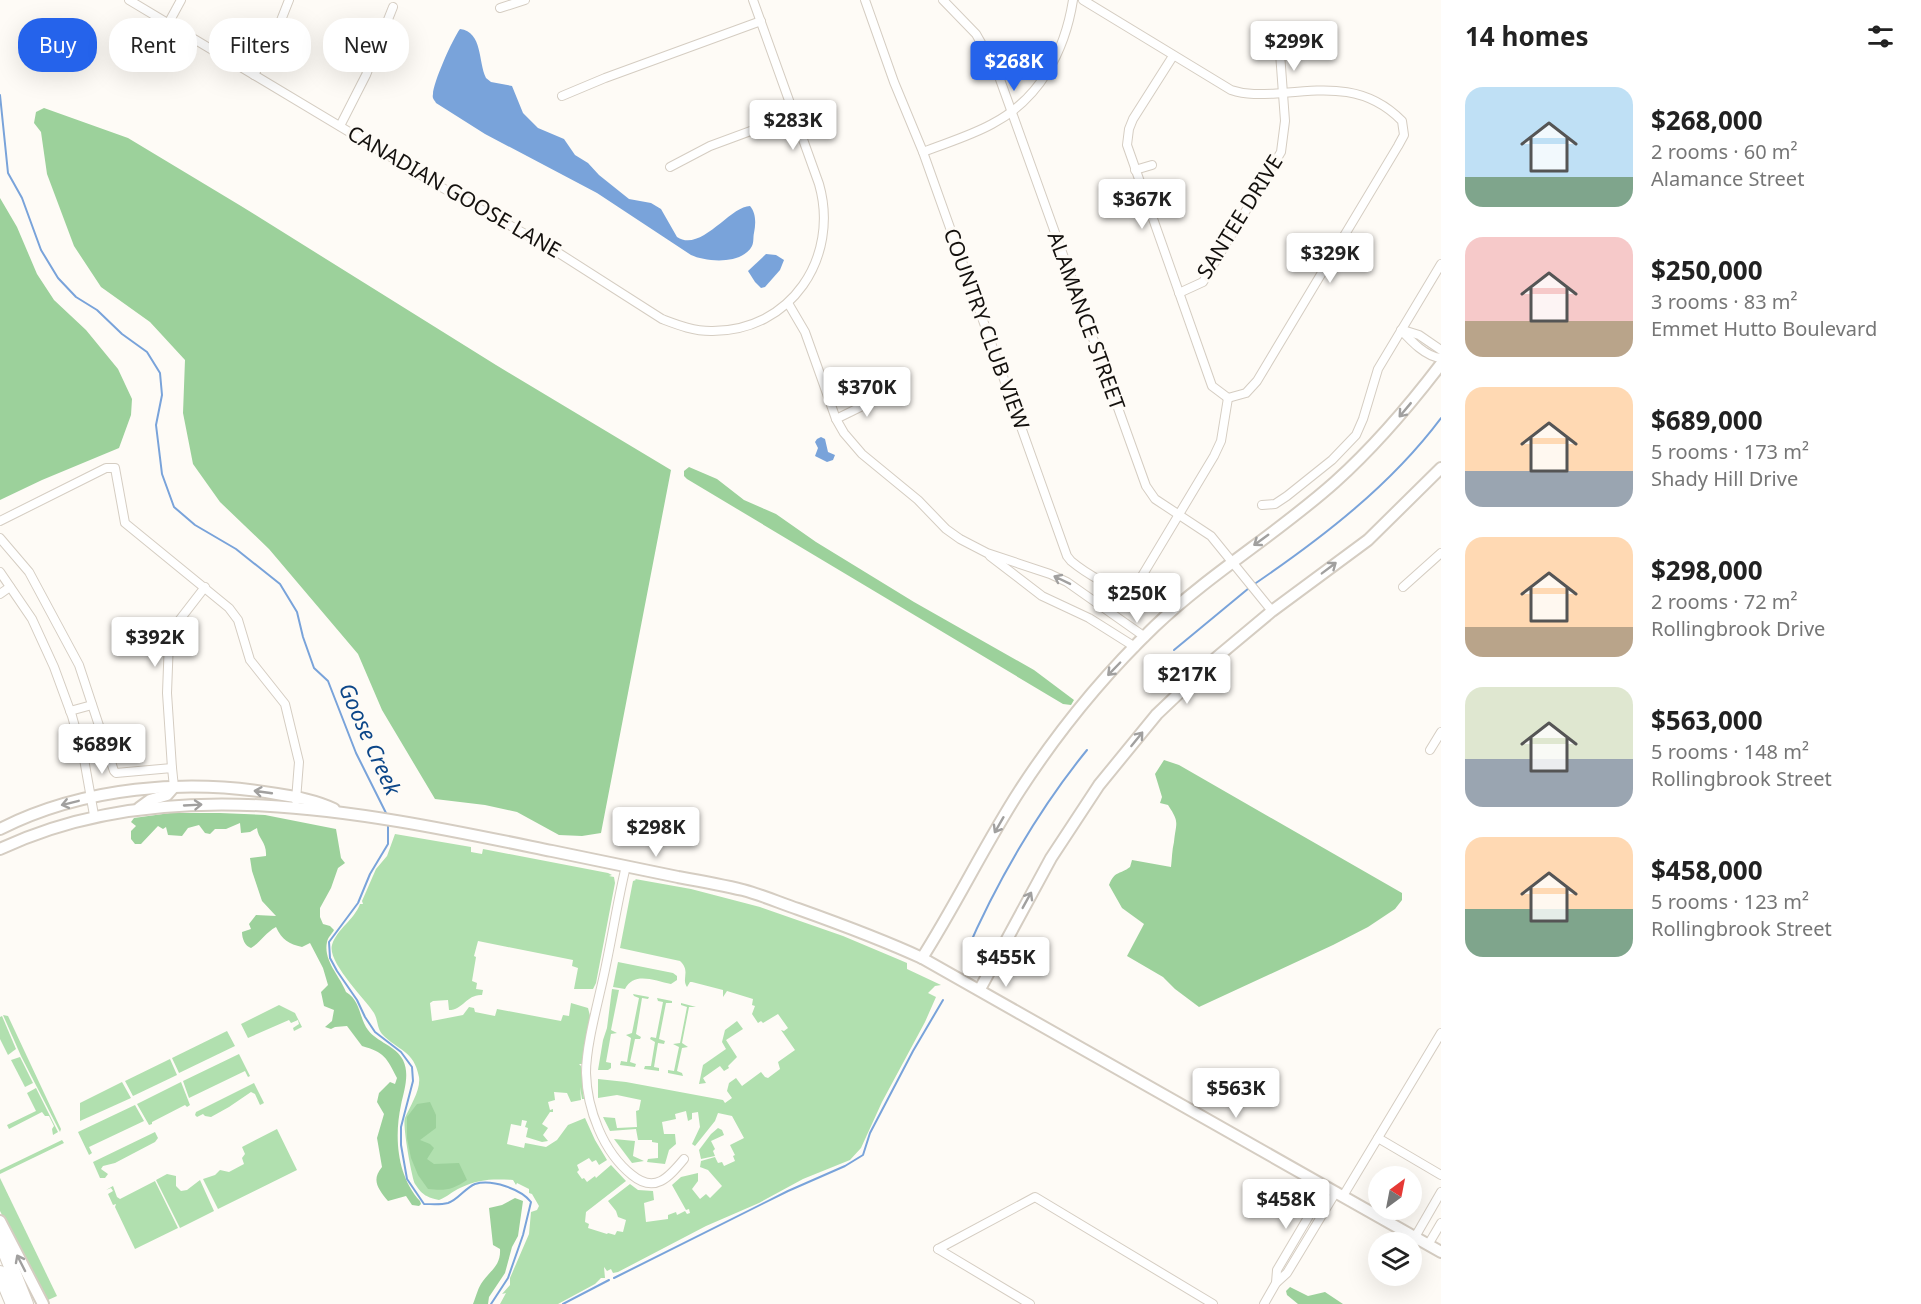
<!DOCTYPE html>
<meta charset="utf-8">
<style>
body{margin:0;font-family:"Noto Sans",sans-serif;background:#f6f6f6;color:#222;height:100vh;display:flex;flex-direction:column;font-size:22px;white-space:nowrap}
*{box-sizing:border-box;margin:0}
p{font-size:20px;color:#767676}
.icon{flex:none;width:33px;height:33px;fill:none;stroke:currentColor;stroke-width:2;stroke-linecap:round;stroke-linejoin:round}
.map{position:relative;flex:1;overflow:hidden}
.panel{display:flex;flex-direction:column;background:#fff;width:480px}
.panel>*{flex:none}
.hud{position:absolute;left:18px;top:18px;width:570px;height:54px;display:flex;gap:12px}
.needle{width:39px;rotate:32deg}
.tools{position:absolute;left:1368px;top:1166px;display:grid;gap:12px}
.tools a{display:grid;place-items:center;width:54px;height:54px;border-radius:50%;background:#fff;box-shadow:0 6px 24px #0002;font-size:30px}
.price{position:absolute;translate:-50% -51px;padding:0 14px;border-radius:6px;background:#fff;color:#222;font-size:20px;line-height:39px;filter:drop-shadow(0 2px 3px #0008)}
.price::after{content:'';position:absolute;left:50%;top:36px;width:18px;height:14px;margin-left:-9px;background:inherit;clip-path:polygon(0 0,100% 0,50% 100%)}
.price.on{background:#2563eb;color:#fff}
ul{padding:0;list-style:none}
li{display:flex;align-items:center;gap:18px;height:150px;padding:0 24px}
li span{display:grid;place-items:center;flex:none;width:168px;height:120px;border-radius:18px;color:#555}
li>.icon{margin-inline-start:auto}
span .icon{width:72px;height:72px;fill:#fffc;stroke-width:1}
li b{font-size:26px}
h2{display:flex;justify-content:space-between;align-items:center;height:72px;padding:0 24px;font-size:26px}
.pill{padding:0 21px;border-radius:24px;background:#fff;box-shadow:0 6px 24px #0002;font-size:21px;line-height:54px}
.pill.on{background:#2563eb;color:#fff}
main{display:flex;flex:1;min-height:0}
.map>svg:first-child{display:block}
.green{fill:#b1e0af}
.forest{fill:#9cd19b}
.water{fill:#79a3da}
.lines{fill:none;stroke-linecap:round;stroke-linejoin:round}
.stream{stroke:#79a3da;stroke-width:2}
.street-casing{stroke:#d5cdc2;stroke-width:10}
.secondary-casing{stroke:#d5cdc2;stroke-width:14}
.highway-casing{stroke:#d5cdc2;stroke-width:16}
.street{stroke:#fff;stroke-width:8}
.secondary{stroke:#fff;stroke-width:10}
.highway{stroke:#fff;stroke-width:14}
.oneway{stroke:#a1a09f}
.labels{text-anchor:middle;stroke-width:6;stroke-linejoin:round;paint-order:stroke}
.street-label{font-size:21px;fill:#14110e;stroke:#fefbf6}
.water-label{font-size:22px;font-style:italic;fill:#0c4688;stroke:#fefbf6}
</style>
<main>
<div class="map">
<svg width="1441" height="1304" viewBox="0 0 1441 1304">
<rect width="100%" height="100%" fill="#fefbf6"/>
<g class="green">
<path d="M395 834 471 847V852L482 854 483 849 608 873 612 875 609 876 614 877 615 883 596 983 593 989H574L578 968 572 966 573 960 478 941 474 956 476 957 472 981 477 983 476 989 483 990 482 995C467 994 463 1010 449 1010L448 1000 433 1001 430 1003 432 1021 463 1015 469 1007 474 1008 475 1012 495 1016 497 1009 561 1021 563 1015 569 1016 571 1003 588 1008 590 1016 582 1064H579L581 1066 584 1099H582L580 1087 581 1100 571 1102 567 1093 554 1092 555 1100 548 1102 550 1110 553 1109V1112H550L542 1124 548 1128 543 1135 548 1141 542 1142 526 1137 528 1128 525 1127 527 1121 522 1120 521 1126 511 1124 507 1144 524 1148 525 1143 546 1147 557 1140 568 1125 585 1118 595 1140 607 1160 599 1165 596 1160 592 1162 589 1158 577 1165 579 1170 577 1172 582 1179 584 1178 587 1182 595 1176 596 1178 611 1165 626 1181 586 1212 585 1222 589 1224 588 1228 607 1234 608 1233 615 1235 617 1231 623 1232 626 1220 618 1217 616 1211 608 1201 630 1184 638 1190 653 1191 654 1200 644 1203 646 1222 668 1219V1215L676 1212 677 1215 685 1211 687 1214 690 1213 689 1209 686 1210 672 1185 681 1177 698 1173V1181L692 1189 700 1199 706 1194 710 1198 722 1186 708 1170 700 1167 701 1161 715 1157 718 1163 722 1162 724 1166 735 1161 733 1156 735 1155 730 1145 744 1138 732 1116 718 1113 715 1121 695 1146 692 1144 700 1127 698 1112 692 1113V1119L688 1121 686 1111 675 1114 676 1119 662 1122 664 1134H675L676 1144 669 1150 665 1164 647 1162 648 1159 658 1158V1143L652 1142V1140H638L636 1129 610 1131 603 1117 615 1118 617 1128 637 1127 636 1111 639 1110 641 1100 617 1095 598 1098V1079L626 1082 723 1100 725 1103 732 1098 727 1091 729 1083 736 1078 742 1086 761 1072 765 1077 768 1078 780 1069 778 1062 795 1050 781 1030 784 1031 788 1028 778 1014 763 1023 761 1021 758 1023 752 1014 755 1006 752 1005 753 999 727 991 723 997V990L692 982H690L687 987C681 979 691 971 680 961L620 948 632 886 633 881 636 880 635 879 691 889 760 907 843 936 900 960 907 963V969L941 985 935 986 928 993 936 997 925 1022 882 1102 861 1148 850 1160 803 1179 759 1203 706 1226 618 1272 613 1273 611 1269 607 1271 604 1267 605 1278H601L595 1284 558 1304H500L506 1293 502 1294 510 1285V1278L529 1234 531 1212 537 1210 539 1206 532 1194 529 1193V1189L517 1183 516 1185 513 1180C492 1179 479 1179 460 1188 453 1191 447 1197 439 1200 427 1197 423 1196 415 1184 412 1179 402 1124 405 1118 410 1106 421 1090 419 1077 414 1050 398 1051 382 1034 377 1028 378 1020 374 1013 365 999 327 962 332 945 337 929 354 920 360 904H363L362 901 376 869 387 856Z"/>
<path d="M618 962 673 973 677 976V980L671 984C655 981 634 971 625 989L613 987Z"/>
<path d="M612 989 619 990 611 1030 617 1033 611 1034 606 1062 611 1063V1068L608 1070H598L603 1040 607 1028Z"/>
<path d="M633 994 649 997 648 999 642 998 636 1034 641 1037 640 1039H635L630 1062 636 1064 635 1067 620 1065 621 1061 627 1062 631 1038 626 1035 632 1033 639 998 634 996Z"/>
<path d="M657 998 672 1001V1003H666L659 1039 665 1041 664 1044 658 1043 654 1067 659 1068V1071L644 1069 645 1066H651L655 1042 650 1039 651 1037 656 1038 663 1002 658 1001Z"/>
<path d="M681 1003 696 1007H689L682 1043 688 1047 682 1048 677 1071 682 1073 683 1076 668 1073V1070L674 1071 679 1047 673 1044 680 1043 687 1007 681 1005Z"/>
<path d="M279 1005 295 1013 302 1027 294 1031 293 1028 299 1024 298 1020 291 1023 289 1020 248 1038 241 1024Z"/>
<path d="M3 1015 8 1016 61 1129 60 1132 21 1056Z"/>
<path d="M2 1016 16 1049 8 1055 0 1039V1017Z"/>
<path d="M737 1021 743 1029 726 1040 737 1057 728 1066 729 1068 724 1071 720 1066 703 1078 706 1083 699 1084 703 1065 726 1049 722 1042 725 1030Z"/>
<path d="M227 1031 235 1046 179 1073 172 1058Z"/>
<path d="M239 1054 250 1076 248 1077 245 1071 189 1098 183 1081Z"/>
<path d="M20 1057 33 1083 25 1087 11 1060Z"/>
<path d="M170 1059 177 1075 133 1096 125 1081Z"/>
<path d="M122 1082 131 1098 80 1121V1103Z"/>
<path d="M181 1082 190 1105 187 1107 185 1105 152 1122V1124L149 1125 137 1104Z"/>
<path d="M254 1083 264 1103 260 1105 255 1094 251 1092 229 1107 211 1117 205 1116 203 1114 197 1117 195 1115 196 1112Z"/>
<path d="M36 1088 58 1132 53 1135 52 1129 54 1126 49 1116H45L42 1112 9 1129 7 1125 36 1111 27 1093Z"/>
<path d="M135 1105 144 1121 89 1147 92 1153 89 1155 78 1132Z"/>
<path d="M718 1128 722 1130 724 1135 711 1141 715 1149 713 1151 715 1156 701 1159 699 1150 711 1134Z"/>
<path d="M277 1129 297 1170 218 1209 203 1179 215 1175 220 1170 229 1172 244 1164 242 1158 245 1154 242 1147Z"/>
<path d="M155 1132 158 1138 155 1142 115 1163 103 1166 101 1169 108 1174 105 1178H100L93 1162Z"/>
<path d="M614 1139 635 1141 633 1156 644 1161 632 1163Z"/>
<path d="M62 1140 64 1143 0 1174V1170Z"/>
<path d="M167 1174 176 1176V1186L181 1191 187 1190 200 1180 214 1211 180 1228 156 1180Z"/>
<path d="M0 1178 57 1296 48 1300 43 1297 0 1211Z"/>
<path d="M155 1181 178 1228 135 1249 115 1207 116 1204 113 1205 108 1194 113 1191 111 1188 106 1190 113 1186 117 1197 120 1199Z"/>
</g>
<g class="forest">
<path d="M44 108 128 138 241 206 496 365 671 470 601 833 582 836 559 835 517 812 485 805 435 799 382 710 358 654 269 549 220 502 193 464 183 413 185 360 150 322 101 287 74 246 47 174 41 132 34 123 36 112Z"/>
<path d="M0 198 17 227 37 274 54 300 86 330 118 369 132 399 131 415 119 448 42 480 0 500Z"/>
<path d="M689 467 717 479 744 500 776 514 816 542 914 602 1034 670 1074 700 1071 705 1063 704 687 479 684 476V471Z"/>
<path d="M1164 760 1179 765 1402 893V900L1395 909 1368 927 1333 945 1199 1007 1175 989 1163 977 1127 956 1144 924 1122 908 1109 885C1115 870 1120 875 1130 867L1132 860 1171 867C1172 858 1172 850 1174 842 1176 822 1180 823 1168 805L1160 803 1162 797 1155 774Z"/>
<path d="M170 813H220L265 815 336 829 341 858 345 863 338 868 331 888 320 908V917L323 924 330 926 334 930C332 934 328 937 327 942 323 961 340 976 346 992 361 1001 359 1018 368 1030 377 1042 396 1046 403 1060 410 1074 404 1091 401 1105 394 1137 397 1176 420 1201L421 1204 419 1206 412 1205 406 1196 388 1201C378 1189 371 1180 382 1167L377 1138 384 1114 377 1102 379 1093 390 1082 395 1084 397 1078C387 1058 384 1052 362 1046L347 1026 335 1027 331 1029 325 1027 332 1021 334 1010 324 1006 321 992 328 985 323 968 310 943 302 947C289 944 282 940 276 927 265 933 261 942 251 948 245 946 242 939 242 932L251 929 249 924 256 915 276 916 262 901 252 871 250 858 266 856C267 842 258 839 257 828L250 832 241 833 240 823 226 829H215L210 834 205 833 199 825 188 828 182 836 168 835 166 827 163 829 158 826 141 844H135L131 839V831L136 826 131 822 134 818Z"/>
<path d="M430 1102 436 1115V1128L420 1140 430 1144 434 1148 427 1159 434 1164 459 1163 467 1180C452 1190 445 1191 428 1189L418 1175 411 1158 407 1138V1117L417 1104Z"/>
<path d="M515 1198 523 1201 518 1236 512 1247 505 1273 489 1297 488 1304H473C476 1297 478 1287 483 1281 491 1270 501 1265 500 1249L493 1245 489 1208 502 1205Z"/>
<path d="M1290 1287 1308 1296 1325 1292 1343 1304H1298L1287 1295 1286 1291Z"/>
</g>
<g class="water">
<path d="M460 29C483 32 478 62 486 78L491 82 512 86 523 113 538 128 564 139 575 155 588 163 599 175 629 199 651 203 661 209 677 237C701 253 730 206 750 206 756 213 756 223 754 233 753 237 754 242 752 246 742 265 706 262 691 255L597 193 485 134 436 103C434 99 432 99 433 94 433 83 453 38 460 29Z"/>
<path d="M766 254 776 255 784 260 780 270 765 287 761 288 755 282 748 271Z"/>
<path d="M821 437 825 439 828 452 835 455 833 460 827 462 815 456 818 448 815 442 817 439Z"/>
</g>
<g class="lines">
<g class="stream">
<path d="M0 95 8 173 22 198 41 250 58 278 76 297 97 310 122 334 147 352 160 373 162 395 156 425 162 474 174 507 195 525 236 549 280 584 297 612 303 637 314 668 328 681 356 753 388 817"/>
<path d="M1253 585C1322 538 1391 485 1441 418"/>
<path d="M1174 650 1249 588"/>
<path d="M388 823V844L370 874 358 903 329 942 330 958 337 971 357 1000 365 1017 375 1032 401 1052 412 1067 413 1081 401 1127V1145L407 1179 424 1204C432 1204 440 1205 448 1203 458 1200 465 1188 475 1184 492 1179 521 1189 531 1202L523 1235 508 1278 491 1304"/>
<path d="M965 955C995 885 1038 810 1087 750"/>
<path d="M614 1278 788 1191 845 1166 863 1155 870 1133 913 1051 943 1000"/>
<path d="M563 1304 609 1280"/>
</g>
<g class="street-casing">
<g id="street">
<path d="M129 0 441 187 554 250 662 319C678 325 693 331 711 331 791 332 840 257 819 184L753 0"/>
<path d="M865 0 894 82 923 152 1067 556 1071 561C1083 571 1118 594 1133 591L1214 456 1221 441 1228 398"/>
<path d="M943 0 976 34 997 71 1146 486 1155 499 1211 536 1272 611"/>
<path d="M1083 0 1231 90C1249 96 1265 94 1283 93 1328 89 1367 85 1402 121L1404 135 1398 146 1257 381 1246 393 1228 398"/>
<path d="M500 8 525 0"/>
<path d="M168 24 181 0"/>
<path d="M1173 56 1133 119 1129 129 1127 145 1212 386 1228 398"/>
<path d="M254 75 276 33 289 0"/>
<path d="M562 96 605 78 761 21"/>
<path d="M340 126 366 75 393 7"/>
<path d="M923 152C946 143 970 136 992 124 1040 99 1065 51 1073 0"/>
<path d="M670 167 710 146 794 115"/>
<path d="M1135 170 1152 165"/>
<path d="M1179 293 1203 282 1281 152 1285 121 1280 53"/>
<path d="M788 303 805 332 836 419 844 433 862 454 918 500 946 529 960 539 987 553 1050 574 1067 582 1145 637"/>
<path d="M1401 330C1411 341 1426 357 1441 358"/>
<path d="M1403 330 1419 335 1441 350"/>
<path d="M836 419 887 394"/>
<path d="M1262 505 1275 504 1287 496 1332 460 1356 435 1363 419 1378 369 1441 264"/>
<path d="M0 521 106 468H115L125 523 229 608 238 620 250 660 285 704 299 762 296 800"/>
<path d="M0 538 29 572 79 665 114 771 116 773 172 768 174 787"/>
<path d="M990 556 1042 596 1089 618 1135 647"/>
<path d="M0 572 32 619 54 667 72 716 84 759 94 815"/>
<path d="M1403 587 1441 553"/>
<path d="M0 594 10 587"/>
<path d="M70 711 92 705"/>
<path d="M1430 750 1441 732"/>
<path d="M172 768 167 693 169 640 171 631 205 587"/>
<path d="M626 866C618 899 613 932 606 965 600 996 586 1043 586 1073 587 1109 603 1152 632 1175 655 1194 669 1177 684 1159"/>
<path d="M1378 1138 1441 1175"/>
<path d="M1343 1196 1441 1033"/>
<path d="M1415 1237 1441 1192"/>
<path d="M1428 1245 1441 1223"/>
<path d="M938 1249 1035 1197 1213 1304"/>
<path d="M938 1249 1030 1304"/>
<path d="M1276 1283 1277 1270 1326 1187"/>
<path d="M1264 1304 1276 1283 1287 1273 1336 1192"/>
</g>
</g>
<g class="secondary-casing">
<g id="secondary">
<path d="M139 808 150 800 167 795 174 787"/>
<path d="M0 829C83 787 186 778 277 794 296 797 315 800 334 809"/>
<path d="M0 849C170 768 376 815 552 851 594 860 636 868 678 877 700 881 722 885 743 890 762 895 780 903 798 909 840 924 881 939 922 958L1441 1252"/>
<path d="M922 958C957 903 985 844 1020 790 1059 730 1104 675 1155 626 1211 573 1278 533 1335 482 1375 446 1409 406 1441 364"/>
<path d="M980 989 1051 858 1099 785 1157 714 1217 657 1272 611 1368 540 1441 468"/>
<path d="M0 1221 43 1304"/>
</g>
</g>
<g class="highway-casing">
<g id="highway">
<path d="M0 1239 26 1304"/>
<path d="M0 1273 13 1304"/>
</g>
</g>
<use href="#street" class="street"/>
<use href="#secondary" class="secondary"/>
<use href="#highway" class="highway"/>
</g>
<defs><path id="oneway-shaft" d="M-6 0H5M1.5-3L5.5 0L1.5 3" fill="none" stroke-width="1.6" stroke-linecap="round" stroke-linejoin="round" transform="scale(1.5)"/></defs>
<g class="oneway">
<use href="#oneway-shaft" transform="translate(1405 410) rotate(130)"/>
<use href="#oneway-shaft" transform="translate(1261 540) rotate(144)"/>
<use href="#oneway-shaft" transform="translate(1329 568) rotate(-37)"/>
<use href="#oneway-shaft" transform="translate(1062 580) rotate(-154)"/>
<use href="#oneway-shaft" transform="translate(1114 669) rotate(134)"/>
<use href="#oneway-shaft" transform="translate(1137 739) rotate(-51)"/>
<use href="#oneway-shaft" transform="translate(263 792) rotate(-172)"/>
<use href="#oneway-shaft" transform="translate(70 803) rotate(166)"/>
<use href="#oneway-shaft" transform="translate(193 805) rotate(-3)"/>
<use href="#oneway-shaft" transform="translate(999 825) rotate(120)"/>
<use href="#oneway-shaft" transform="translate(1027 900) rotate(-61)"/>
<use href="#oneway-shaft" transform="translate(21 1263) rotate(-117)"/>
</g>
<g class="labels">
<g class="street-label">
<text transform="translate(454 192) rotate(30)" y="7">CANADIAN GOOSE LANE</text>
<text transform="translate(1240 217) rotate(-58)" y="7">SANTEE DRIVE</text>
<text transform="translate(1086 321) rotate(70)" y="7">ALAMANCE STREET</text>
<text transform="translate(986 329) rotate(70)" y="7">COUNTRY CLUB VIEW</text>
</g>
<g class="water-label">
<text transform="translate(370 739) rotate(66)" y="8">Goose Creek</text>
</g>
</g>
</svg>
<div class="tools">
<a><svg class="needle" viewBox="-14 -14 28 28"><path d="M0-13l5 13h-10z" fill="#e53935"/><path d="M0 13l5-13h-10z" fill="#767676"/></svg></a>
<a><svg class="icon" aria-label="layers" viewBox="0 0 24 24"><path d="M12 4l9 5-9 5-9-5zM3 14l9 5 9-5"/></svg></a>
</div>
<b class="price" style="left:1294px;top:72px">$299K</b>
<b class="price on" style="left:1014px;top:92px">$268K</b>
<b class="price" style="left:793px;top:151px">$283K</b>
<b class="price" style="left:1142px;top:230px">$367K</b>
<b class="price" style="left:1330px;top:284px">$329K</b>
<b class="price" style="left:867px;top:418px">$370K</b>
<b class="price" style="left:1137px;top:624px">$250K</b>
<b class="price" style="left:155px;top:668px">$392K</b>
<b class="price" style="left:1187px;top:705px">$217K</b>
<b class="price" style="left:102px;top:775px">$689K</b>
<b class="price" style="left:656px;top:858px">$298K</b>
<b class="price" style="left:1006px;top:988px">$455K</b>
<b class="price" style="left:1236px;top:1119px">$563K</b>
<b class="price" style="left:1286px;top:1230px">$458K</b>
<div class="hud">
<a class="pill on">Buy</a>
<a class="pill">Rent</a>
<a class="pill">Filters</a>
<a class="pill">New</a>
</div>
</div>
<section class="panel">
<h2>14 homes<svg class="icon" aria-label="filters" viewBox="0 0 24 24"><path d="M4 7h16M4 17h16"/><circle cx="9" cy="7" r="2"/><circle cx="15" cy="17" r="2"/></svg></h2>
<ul>
<li><span style="background:linear-gradient(#bfe0f5 75%,#7fa58c 0)"><svg class="icon" aria-label="home" viewBox="0 0 24 24"><path d="M3 11l9-7 9 7M6 9v11h12V9"/></svg></span><div><b>$268,000</b><p>2 rooms · 60 m²</p><p>Alamance Street</p></div></li>
<li><span style="background:linear-gradient(#f6c9c9 70%,#b9a48a 0)"><svg class="icon" aria-label="home" viewBox="0 0 24 24"><path d="M3 11l9-7 9 7M6 9v11h12V9"/></svg></span><div><b>$250,000</b><p>3 rooms · 83 m²</p><p>Emmet Hutto Boulevard</p></div></li>
<li><span style="background:linear-gradient(#ffd9b3 70%,#9aa5b1 0)"><svg class="icon" aria-label="home" viewBox="0 0 24 24"><path d="M3 11l9-7 9 7M6 9v11h12V9"/></svg></span><div><b>$689,000</b><p>5 rooms · 173 m²</p><p>Shady Hill Drive</p></div></li>
<li><span style="background:linear-gradient(#ffd9b3 75%,#b9a48a 0)"><svg class="icon" aria-label="home" viewBox="0 0 24 24"><path d="M3 11l9-7 9 7M6 9v11h12V9"/></svg></span><div><b>$298,000</b><p>2 rooms · 72 m²</p><p>Rollingbrook Drive</p></div></li>
<li><span style="background:linear-gradient(#dfe7d0 60%,#9aa5b1 0)"><svg class="icon" aria-label="home" viewBox="0 0 24 24"><path d="M3 11l9-7 9 7M6 9v11h12V9"/></svg></span><div><b>$563,000</b><p>5 rooms · 148 m²</p><p>Rollingbrook Street</p></div></li>
<li><span style="background:linear-gradient(#ffd9b3 60%,#7fa58c 0)"><svg class="icon" aria-label="home" viewBox="0 0 24 24"><path d="M3 11l9-7 9 7M6 9v11h12V9"/></svg></span><div><b>$458,000</b><p>5 rooms · 123 m²</p><p>Rollingbrook Street</p></div></li>
</ul>
</section>
</main>
